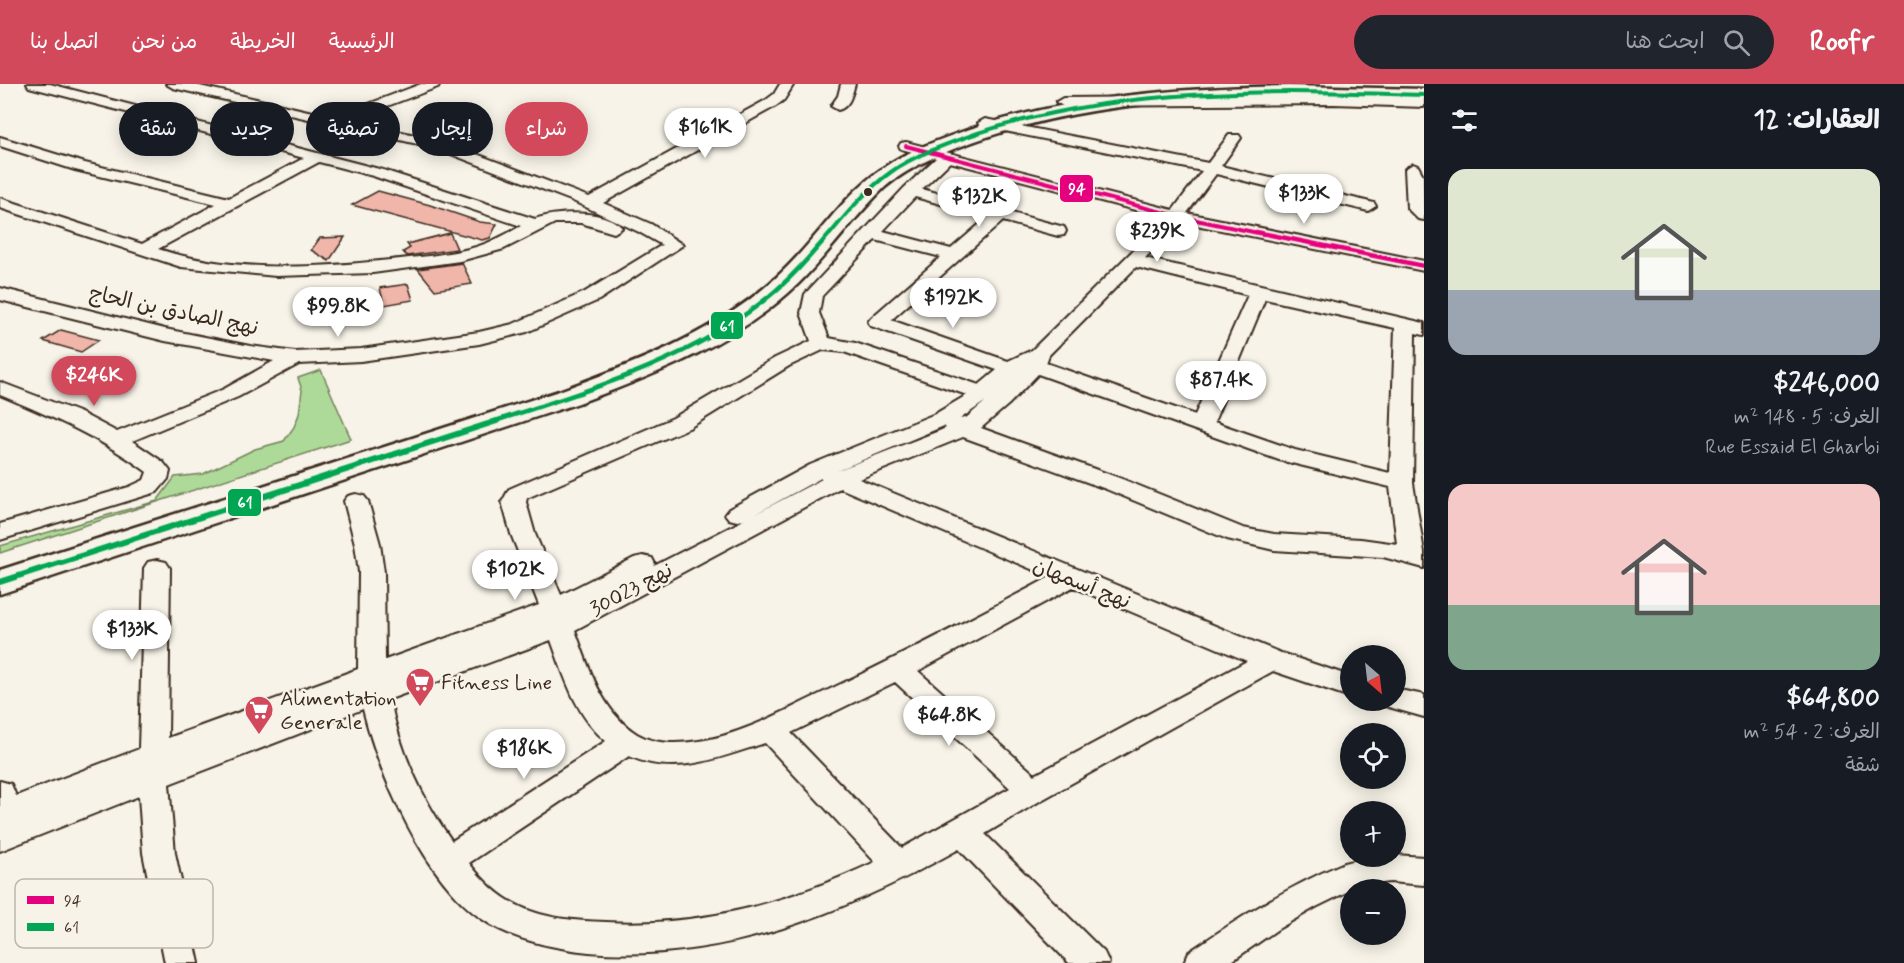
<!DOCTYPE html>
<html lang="ar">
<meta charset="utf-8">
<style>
body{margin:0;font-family:Mynerve,"Playpen Sans Arabic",sans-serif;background:#20242c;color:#f1f3f6;direction:rtl;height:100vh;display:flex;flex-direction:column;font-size:22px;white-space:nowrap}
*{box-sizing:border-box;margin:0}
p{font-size:20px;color:#9ea1a6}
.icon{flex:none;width:33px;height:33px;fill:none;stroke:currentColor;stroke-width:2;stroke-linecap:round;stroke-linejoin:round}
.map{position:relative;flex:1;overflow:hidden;direction:ltr}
.details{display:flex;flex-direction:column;background:#171b24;width:480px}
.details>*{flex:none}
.hud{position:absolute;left:18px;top:18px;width:570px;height:54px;direction:rtl;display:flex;gap:12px}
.needle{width:39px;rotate:152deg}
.fabs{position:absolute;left:1340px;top:561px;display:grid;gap:12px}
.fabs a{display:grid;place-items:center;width:66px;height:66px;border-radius:50%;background:#171b24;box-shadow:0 3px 15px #0003;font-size:30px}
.price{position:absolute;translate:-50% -51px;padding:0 14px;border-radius:21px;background:#fff;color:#222;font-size:20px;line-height:39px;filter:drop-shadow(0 2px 3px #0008)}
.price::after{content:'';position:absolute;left:50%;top:36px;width:18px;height:14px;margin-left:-9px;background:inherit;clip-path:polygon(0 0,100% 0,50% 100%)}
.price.current{background:#d1495b;color:#fff}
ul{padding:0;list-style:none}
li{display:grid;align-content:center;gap:12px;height:318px;padding:0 24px}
li span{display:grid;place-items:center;height:186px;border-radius:18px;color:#555}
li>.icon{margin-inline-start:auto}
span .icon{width:108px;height:108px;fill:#fffc;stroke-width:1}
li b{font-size:26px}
h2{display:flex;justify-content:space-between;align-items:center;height:72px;padding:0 24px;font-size:26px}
.pill{padding:0 21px;border-radius:27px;background:#171b24;box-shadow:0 3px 15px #0003;font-size:21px;line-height:54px}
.pill.current{background:#d1495b;color:#fff}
header{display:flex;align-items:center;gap:36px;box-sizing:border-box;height:84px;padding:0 30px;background:#d1495b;color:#fff}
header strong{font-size:28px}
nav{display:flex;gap:33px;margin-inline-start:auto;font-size:21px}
.search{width:420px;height:54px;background:#20242c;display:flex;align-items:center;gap:15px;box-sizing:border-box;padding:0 21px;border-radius:33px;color:#9ea1a6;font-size:22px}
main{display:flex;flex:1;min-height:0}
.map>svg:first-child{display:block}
.green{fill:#aeda99;stroke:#74825c;stroke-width:1.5}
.building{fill:#f0b6a9;stroke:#3b2a1e;stroke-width:1.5}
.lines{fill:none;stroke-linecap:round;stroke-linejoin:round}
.minor-casing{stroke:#3b2a1e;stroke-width:4}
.highway-casing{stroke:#3b2a1e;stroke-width:5}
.minor{fill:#f7f3e8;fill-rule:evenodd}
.highway{fill:#f7f3e8;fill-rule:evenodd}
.bus-1-far1-casing{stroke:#f7f3e8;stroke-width:7}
.bus-1-casing{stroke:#f7f3e8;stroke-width:8}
.bus-2-far2-casing{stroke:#f7f3e8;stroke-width:7}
.bus-2-far1-casing{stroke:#f7f3e8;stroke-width:8}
.bus-2-casing{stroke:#f7f3e8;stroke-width:10}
.bus-1-far1{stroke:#e5007d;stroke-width:4}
.bus-1{stroke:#e5007d;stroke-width:4.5}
.bus-2-far2{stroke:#00a651;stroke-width:4}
.bus-2-far1{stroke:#00a651;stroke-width:4.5}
.bus-2{stroke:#00a651;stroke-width:6}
.bus-dot{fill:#3b2a1e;stroke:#f7f3e8;stroke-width:2}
.labels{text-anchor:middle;stroke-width:5;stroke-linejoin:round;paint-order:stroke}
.street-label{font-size:21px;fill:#3b2a1e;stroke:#f7f3e8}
.poi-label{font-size:21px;fill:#3b2a1e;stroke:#f7f3e8;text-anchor:start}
.key{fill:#f7f3e8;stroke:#bfb7ab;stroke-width:1.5}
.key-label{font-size:16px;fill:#3b2a1e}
.line-badge{stroke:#f7f3e8;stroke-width:2}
.badge-label{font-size:16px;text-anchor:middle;font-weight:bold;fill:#fff}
</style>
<header>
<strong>Roofr</strong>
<div class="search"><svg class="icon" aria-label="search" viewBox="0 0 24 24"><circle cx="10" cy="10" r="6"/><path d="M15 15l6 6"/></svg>ابحث هنا</div>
<nav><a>الرئيسية</a><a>الخريطة</a><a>من نحن</a><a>اتصل بنا</a></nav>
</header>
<main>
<section class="details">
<h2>العقارات: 12<svg class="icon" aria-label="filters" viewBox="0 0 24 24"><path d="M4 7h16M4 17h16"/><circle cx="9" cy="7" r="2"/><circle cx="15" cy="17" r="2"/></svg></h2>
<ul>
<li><span style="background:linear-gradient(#dfe7d0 65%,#9aa5b1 0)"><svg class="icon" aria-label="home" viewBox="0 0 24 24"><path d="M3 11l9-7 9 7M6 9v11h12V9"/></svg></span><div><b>$246,000</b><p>الغرف: 5 · 148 m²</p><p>Rue Essaid El Gharbi</p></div></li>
<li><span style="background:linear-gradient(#f6c9c9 65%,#7fa58c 0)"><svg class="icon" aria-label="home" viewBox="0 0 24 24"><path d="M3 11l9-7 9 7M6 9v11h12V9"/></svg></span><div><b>$64,800</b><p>الغرف: 2 · 54 m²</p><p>شقة</p></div></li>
</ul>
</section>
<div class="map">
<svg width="1424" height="879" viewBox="0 0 1424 879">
<rect width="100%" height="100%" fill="#f7f3e8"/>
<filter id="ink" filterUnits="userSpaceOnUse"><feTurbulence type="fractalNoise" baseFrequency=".0167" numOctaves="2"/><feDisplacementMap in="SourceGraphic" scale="12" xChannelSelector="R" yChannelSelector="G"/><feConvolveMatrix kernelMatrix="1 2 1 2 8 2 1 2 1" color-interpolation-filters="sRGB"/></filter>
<g filter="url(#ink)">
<path class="green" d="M321 286 351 355 0 469V462L157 417 175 393 203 390 255 365 284 357 294 343 299 330 302 306 298 294Z"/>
<g class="building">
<path d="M228 21 267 30 240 42 230 40Z"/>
<path d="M378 107 430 121 480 138 497 140 490 154 482 156 352 121Z"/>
<path d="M450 149 457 165 407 172 403 168 410 164 407 160Z"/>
<path d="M345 153 329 177 311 166 320 154Z"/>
<path d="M462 179 472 200 435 206 418 185Z"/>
<path d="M408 200 413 216 384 221 380 204Z"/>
<path d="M61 246 99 256 81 268 43 257Z"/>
</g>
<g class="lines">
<g class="minor-casing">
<g id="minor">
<path d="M27 0H50L383 86 535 135C555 127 607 125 622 144L614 149 581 139H555L504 165 460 177 373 189 276 192 181 183 0 124V114L142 160 216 120 75 86 0 62V53L85 79 229 114 304 74 29 3ZM319 78 373 92 521 142C507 150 492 158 476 163 448 171 418 173 390 176 314 184 232 189 158 165Z"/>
<path d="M166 0H191L334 33 421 0H440L438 3 350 36 445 58 589 113 766 16 774 10 780 0H794L784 16 776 22 603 119 651 140 683 161 599 216 527 248 479 260 361 277 299 280 238 313 132 357 163 378 170 387 168 395 157 408 0 456V440L129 403 144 396 147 388C102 354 52 333 0 311V298L81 329 117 348 224 305 274 277 165 257 0 216V204L165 245 250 262 295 268 361 265 479 248 513 240 585 208 662 161 639 148 573 117 435 64 173 4Z"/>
<path d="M841 0H855C852 10 850 23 838 26L831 22 838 12Z"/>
<path d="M1289 12 1424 15V23L1334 20 1063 22 1056 18 1063 14Z"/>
<path d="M985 35 1208 79 1229 51H1239L1241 54 1221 82 1374 119 1376 122 1368 127 1216 90 1187 129 1424 177V187L1181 138 1145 174 1424 239V251L1415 249 1413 399 1424 468V484L1383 473 1274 466 1227 455 1106 405 963 353 859 395 1281 569 1350 592V613L1273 587 1038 718 985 750 1104 868 1109 879H1069L959 765C844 829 723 879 589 868 553 864 512 856 482 835 424 795 379 691 363 625L169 700 175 769 199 879H165L143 769 139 712 0 767V697L11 700 16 712 139 665 144 484 148 478 157 476 166 478 170 484 168 654 358 585 359 488 355 460 344 417 348 412 356 410 364 412 368 417 380 460 384 488 385 576 539 521 511 450 502 418 509 405 673 334 775 274 811 257 801 229 805 210 904 104 936 74 901 65 899 62 901 59 906 58 1173 126 1202 87 980 42 978 39ZM950 78 1166 134 1032 266 1008 277 891 236 1003 137 1058 152 1064 151 1066 147 1064 143 922 105ZM915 113 988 133 951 165 883 147ZM875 156 941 173 871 234 868 238 871 242 997 286 979 301 855 259 829 254 819 229 822 212ZM1136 183 1248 211 1195 331 1046 279 1049 271ZM1265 215 1395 244 1390 389 1295 366 1214 338ZM823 266 844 268 967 311 935 330 810 381 729 425 725 430 729 435 737 437 744 436 654 482 655 480 652 474 643 472 634 474 561 511 535 450 526 418 527 414 689 344 789 282ZM1038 290 1279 376 1390 403 1397 460 1361 455 1274 450 1243 444 1122 395 981 344 1009 320ZM986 317 966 334 960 335ZM944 342 946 344 939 347 836 387ZM821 394 822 395 755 430ZM840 404 1050 493C975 533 899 573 822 609 784 627 741 651 699 657 678 660 656 661 637 650 601 627 589 584 575 546ZM1073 503 1247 577 1035 691 918 587ZM551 556C564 591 576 633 606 657L452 757C422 715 399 665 390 615ZM895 598 1010 704 902 764 791 649ZM765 659 875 778C787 819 703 843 606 838 578 837 546 835 521 823 500 814 483 797 469 779L629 672C676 693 720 673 765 659Z"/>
<path d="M1413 80 1418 82 1423 91 1424 136 1418 135 1407 124 1405 85Z"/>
<path d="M1395 605 1424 611V633L1385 622 1382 616H1395Z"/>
<path d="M1395 771 1424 773V801L1390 798 1359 802 1316 823 1278 845 1229 879H1184L1189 868C1238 835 1287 803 1342 780 1357 774 1389 775 1395 771Z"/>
</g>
</g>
<g class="highway-casing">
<path id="highway" d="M1289 2 1424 5V17C1278 12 1127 6 987 53 952 65 914 79 885 103 854 133 830 168 799 199 739 258 657 290 579 319L0 510V486L559 307C638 278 721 247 782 188 817 155 843 111 883 84 908 66 942 55 970 45 1074 11 1180 4 1289 2Z"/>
</g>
<use href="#minor" class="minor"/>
<use href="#highway" class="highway"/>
<g class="bus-1-far1-casing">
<path id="bus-1-far1" d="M906 62 1177 132 1263 150"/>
</g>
<g class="bus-1-casing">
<path id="bus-1" d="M1256 148 1424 182"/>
</g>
<g class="bus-2-far2-casing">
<path id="bus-2-far2" d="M830 150C848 128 867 105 891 88 914 71 950 59 978 49 1121 2 1275 6 1424 11"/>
</g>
<g class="bus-2-far1-casing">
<path id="bus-2-far1" d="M492 338C586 307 689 278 767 214 791 195 811 171 831 148"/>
</g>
<g class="bus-2-casing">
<path id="bus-2" d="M0 498 497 337"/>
</g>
<use href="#bus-1-far1" class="bus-1-far1"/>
<use href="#bus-1" class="bus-1"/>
<use href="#bus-2-far2" class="bus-2-far2"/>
<use href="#bus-2-far1" class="bus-2-far1"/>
<use href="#bus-2" class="bus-2"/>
</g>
</g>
<defs>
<g id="supermarket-pin" transform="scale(1.5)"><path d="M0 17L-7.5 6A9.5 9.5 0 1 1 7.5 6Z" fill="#d1495b" stroke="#f7f3e8"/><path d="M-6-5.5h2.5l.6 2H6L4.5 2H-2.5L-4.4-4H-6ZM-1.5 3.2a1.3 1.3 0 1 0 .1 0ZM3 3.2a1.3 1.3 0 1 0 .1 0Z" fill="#fff"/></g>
</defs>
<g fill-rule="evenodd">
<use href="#supermarket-pin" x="420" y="598"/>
<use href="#supermarket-pin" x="259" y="626"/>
</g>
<circle class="bus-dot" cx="868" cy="108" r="5"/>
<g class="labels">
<g class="street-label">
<text transform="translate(174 226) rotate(12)" y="7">نهج الصادق بن الحاج</text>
<text transform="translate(1082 499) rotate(22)" y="7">نهج أسمهان</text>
<text transform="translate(631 505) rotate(-28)" y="7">نهج 30023</text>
</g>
<g class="poi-label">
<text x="441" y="605">Fitness Line</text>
<text x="280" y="621">Alimentation<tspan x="280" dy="24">Generale</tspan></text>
</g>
</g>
<rect x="15" y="795" width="198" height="69" rx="9" class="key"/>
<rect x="27" y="812" width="27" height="8" fill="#e5007d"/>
<rect x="27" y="839" width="27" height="8" fill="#00a651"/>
<g class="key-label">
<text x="64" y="822">94</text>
<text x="64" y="849">61</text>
</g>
<g class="line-badge">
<rect x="1059" y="90" width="35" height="29" rx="6" fill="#e5007d"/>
<rect x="710" y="227" width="34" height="29" rx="6" fill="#00a651"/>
<rect x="227" y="404" width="35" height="29" rx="6" fill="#00a651"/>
</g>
<g class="badge-label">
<text x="1077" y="110">94</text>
<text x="727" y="248">61</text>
<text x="245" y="424">61</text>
</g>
</svg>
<div class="fabs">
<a><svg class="needle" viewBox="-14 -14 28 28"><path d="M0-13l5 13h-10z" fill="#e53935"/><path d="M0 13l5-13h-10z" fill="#9ea1a6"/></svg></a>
<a><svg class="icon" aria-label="locate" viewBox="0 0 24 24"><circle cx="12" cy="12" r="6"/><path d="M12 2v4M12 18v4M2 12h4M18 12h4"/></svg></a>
<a>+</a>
<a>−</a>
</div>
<b class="price" style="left:705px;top:75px">$161K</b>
<b class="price" style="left:1304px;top:141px">$133K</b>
<b class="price" style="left:979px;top:144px">$132K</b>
<b class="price" style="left:1157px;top:179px">$239K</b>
<b class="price" style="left:953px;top:245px">$192K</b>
<b class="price" style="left:338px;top:254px">$99.8K</b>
<b class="price current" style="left:94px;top:323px">$246K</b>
<b class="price" style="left:1221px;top:328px">$87.4K</b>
<b class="price" style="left:515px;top:517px">$102K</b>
<b class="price" style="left:132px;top:577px">$133K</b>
<b class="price" style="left:949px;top:663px">$64.8K</b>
<b class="price" style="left:524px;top:696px">$186K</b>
<div class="hud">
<a class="pill current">شراء</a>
<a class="pill">إيجار</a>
<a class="pill">تصفية</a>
<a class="pill">جديد</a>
<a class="pill">شقة</a>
</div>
</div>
</main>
